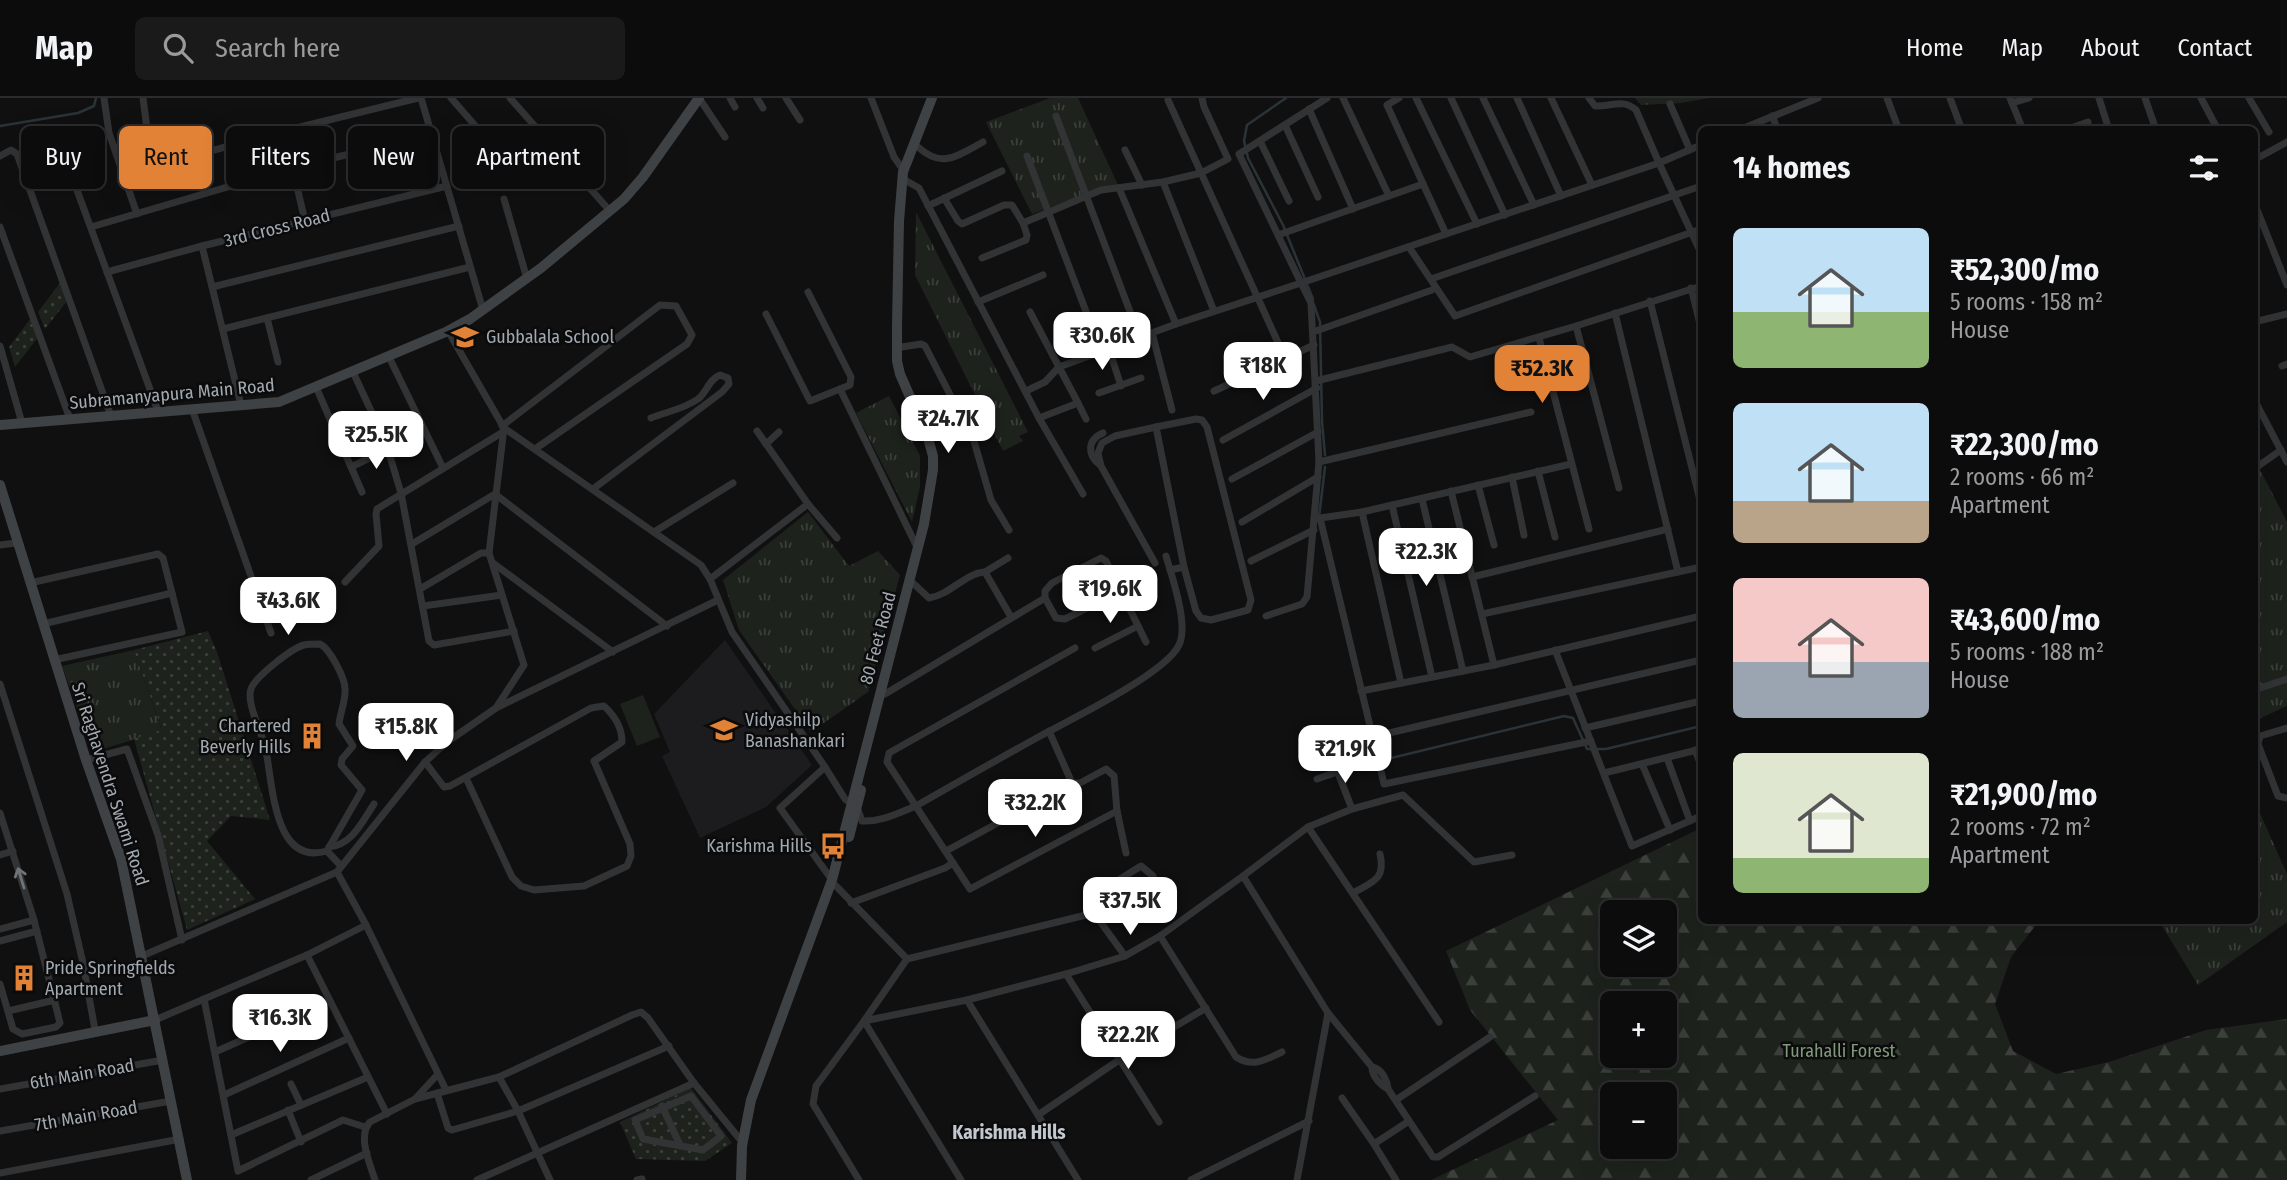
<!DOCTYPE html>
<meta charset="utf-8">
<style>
body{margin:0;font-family:"Fira Sans Condensed",sans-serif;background:#1a1a1b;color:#f1f3f6;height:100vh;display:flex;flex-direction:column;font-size:26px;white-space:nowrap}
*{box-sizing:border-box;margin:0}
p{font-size:23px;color:#9a9b9d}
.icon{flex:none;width:38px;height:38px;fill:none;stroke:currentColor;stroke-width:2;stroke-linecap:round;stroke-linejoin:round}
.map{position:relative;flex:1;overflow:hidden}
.sheet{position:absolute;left:1698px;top:28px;width:560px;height:798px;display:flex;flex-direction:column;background:#0c0c0d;border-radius:10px;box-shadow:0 7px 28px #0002,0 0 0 2px #2c2c2e}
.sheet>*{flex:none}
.banner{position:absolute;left:21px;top:28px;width:665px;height:63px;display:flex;gap:14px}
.controls{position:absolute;left:1600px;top:802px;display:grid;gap:14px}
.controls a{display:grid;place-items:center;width:77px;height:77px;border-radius:10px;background:#0c0c0d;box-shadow:0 7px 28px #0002,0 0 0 2px #2c2c2e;font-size:35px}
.price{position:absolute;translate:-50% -60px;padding:0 16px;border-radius:14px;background:#fff;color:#222;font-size:23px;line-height:46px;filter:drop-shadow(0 2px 4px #0008)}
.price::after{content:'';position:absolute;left:50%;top:42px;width:21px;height:16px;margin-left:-10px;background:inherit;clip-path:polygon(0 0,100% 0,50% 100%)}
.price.current{background:#e28236;color:#111}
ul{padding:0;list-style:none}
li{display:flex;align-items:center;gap:21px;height:175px;padding:0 35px}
li span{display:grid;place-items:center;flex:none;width:196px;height:140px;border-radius:10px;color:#555}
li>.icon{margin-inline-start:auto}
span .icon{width:84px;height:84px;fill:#fffc;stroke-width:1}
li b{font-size:30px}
h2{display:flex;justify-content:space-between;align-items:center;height:84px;padding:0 35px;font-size:30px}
.chip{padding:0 24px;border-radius:10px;background:#0c0c0d;box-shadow:0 7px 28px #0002,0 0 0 2px #2c2c2e;font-size:24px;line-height:63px}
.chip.current{background:#e28236;color:#111}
header{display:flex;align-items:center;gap:42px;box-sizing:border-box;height:98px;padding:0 35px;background:#0c0c0d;border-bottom:2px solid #2c2c2e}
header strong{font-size:33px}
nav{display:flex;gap:38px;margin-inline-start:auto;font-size:24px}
.search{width:490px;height:63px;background:#1a1a1b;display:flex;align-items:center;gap:18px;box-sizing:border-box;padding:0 24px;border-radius:10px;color:#9a9b9d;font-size:26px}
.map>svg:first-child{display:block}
.built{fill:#1c1c1e}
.grass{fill:url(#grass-tufts)}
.forest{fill:url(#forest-firs);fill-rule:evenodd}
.park{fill:url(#park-dots)}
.garden{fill:#1d231c}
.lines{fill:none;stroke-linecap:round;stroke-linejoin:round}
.stream{stroke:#2a3438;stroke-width:2.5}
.street{stroke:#313335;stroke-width:7}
.secondary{stroke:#3f4245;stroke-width:10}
.oneway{stroke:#6f7479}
.labels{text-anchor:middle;stroke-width:5;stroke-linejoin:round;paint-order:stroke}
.street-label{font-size:18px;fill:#a2aab1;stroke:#0b0b0c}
.poi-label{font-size:18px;fill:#a2aab1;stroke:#0b0b0c;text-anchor:start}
.park-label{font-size:18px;fill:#7f9a7a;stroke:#0b0b0c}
.neighbourhood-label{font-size:19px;font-weight:bold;fill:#c2c8cd;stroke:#0b0b0c}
</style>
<header>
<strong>Map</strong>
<div class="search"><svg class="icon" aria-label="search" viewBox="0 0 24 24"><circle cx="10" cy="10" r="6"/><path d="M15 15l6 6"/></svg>Search here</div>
<nav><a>Home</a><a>Map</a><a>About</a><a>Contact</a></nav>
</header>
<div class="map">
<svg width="2287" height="1082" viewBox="0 0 2287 1082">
<defs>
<pattern id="grass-tufts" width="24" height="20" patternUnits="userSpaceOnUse" patternTransform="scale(1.75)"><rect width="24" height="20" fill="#1d231c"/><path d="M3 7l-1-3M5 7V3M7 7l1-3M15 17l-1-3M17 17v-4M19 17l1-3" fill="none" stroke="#3b403b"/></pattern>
<pattern id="forest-firs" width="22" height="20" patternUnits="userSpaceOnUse" patternTransform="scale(1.75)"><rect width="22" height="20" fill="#1d231c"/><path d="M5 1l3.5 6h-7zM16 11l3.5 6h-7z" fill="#3b403b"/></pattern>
<pattern id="park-dots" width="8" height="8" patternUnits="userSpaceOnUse" patternTransform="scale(1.75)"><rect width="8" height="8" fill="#1d231c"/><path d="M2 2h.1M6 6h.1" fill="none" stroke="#3b403b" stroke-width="1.8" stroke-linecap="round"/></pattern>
</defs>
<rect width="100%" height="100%" fill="#101011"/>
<path class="built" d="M725 542 812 667 766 709 700 740 662 658 670 654 654 616Z"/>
<g class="grass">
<path d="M1050 0H1078L1118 87 1101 90 1032 116 986 24Z"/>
<path d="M1635 0H1709L1681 5 1641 7Z"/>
<path d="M916 114 1028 334 1019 338 1023 343 1003 353 915 177Z"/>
<path d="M889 298 920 358V389L912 424 856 315Z"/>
<path d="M2254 360 2287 424V608L2254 623Z"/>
<path d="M808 414 849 468 878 453 900 477 868 594 811 634 739 532 723 482Z"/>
<path d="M134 552 162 633 93 654 62 568Z"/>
<path d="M2254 696 2259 713 2287 776V824L2198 887 2159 823 2254 822Z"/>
</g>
<path class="forest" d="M1701 730V822L2039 823 2011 859 1995 906 2013 953 2056 976 2109 964 2206 932 2287 921V1082H1431L1558 1022 1470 912 1446 853ZM1612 814H1664V866H1612ZM1612 905H1664V957H1612ZM1612 996H1664V1048H1612Z"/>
<g class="park">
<path d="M60 185 67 203 45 231 38 214Z"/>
<path d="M31 220 39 238 15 269 9 249Z"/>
<path d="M208 533 217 554 270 722 231 718 207 743 255 801 187 832 134 641 162 632 134 552Z"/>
<path d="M691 990 732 1045 705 1063 636 1061 620 1024Z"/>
</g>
<path class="garden" d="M643 597 660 639 637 648 620 606Z"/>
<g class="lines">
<g class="stream">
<path d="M1286 0 1247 27 1244 43 1248 60 1283 127 1313 201"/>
<path d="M0 28 78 15 94 8 96 0"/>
<path d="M1314 207 1320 224 1322 323 1325 357"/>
<path d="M1319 419 1325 369"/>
<path d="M1379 663 1564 618 1573 620 1587 651H1606L1701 628"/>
</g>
<g class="street">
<path d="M104 0 109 35 137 116"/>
<path d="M143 0 152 69"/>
<path d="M421 0 483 212"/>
<path d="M451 0 506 63 548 43"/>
<path d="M510 0 610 113"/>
<path d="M699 0 725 39"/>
<path d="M730 0 735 9"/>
<path d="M757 0 763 10"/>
<path d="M786 0 800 22"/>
<path d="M871 0 894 59 904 73"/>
<path d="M1327 0 1239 56 1301 185 1446 136"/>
<path d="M1343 0 1389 98"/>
<path d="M1399 0 1387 7 1446 136 1659 65 1636 12C1623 0 1611 9 1595 8L1589 0"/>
<path d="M1416 0 1477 126"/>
<path d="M1451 0 1505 117"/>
<path d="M1483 0 1534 107"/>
<path d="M1517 0 1561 98"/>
<path d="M1551 0 1592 87"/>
<path d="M1887 0 1899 32"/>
<path d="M1950 0 1962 32"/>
<path d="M2010 0 2023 32"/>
<path d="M2099 0 2109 32"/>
<path d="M2145 0 2154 26"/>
<path d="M2201 0 2218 32"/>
<path d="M2249 0 2269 34"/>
<path d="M1168 2 1285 260"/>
<path d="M2012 5 2029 0"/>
<path d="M1670 6 1690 52"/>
<path d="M1309 11 1353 111"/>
<path d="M1056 18 1140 240"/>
<path d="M1772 18 1778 32"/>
<path d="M1285 27 1318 99"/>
<path d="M1739 32 1818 0"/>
<path d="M2065 32 2088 24"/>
<path d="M284 33 305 123"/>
<path d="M56 35 158 313"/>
<path d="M1260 43 1289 103"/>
<path d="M1701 47 1659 65 1701 155"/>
<path d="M918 49C942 71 957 58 983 44"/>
<path d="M1125 52 1142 87"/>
<path d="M0 58 11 52 17 56 111 318"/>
<path d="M1027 58 1101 253"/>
<path d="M2254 62 2287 44"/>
<path d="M123 77 284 33 418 0"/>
<path d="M470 77 501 60"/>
<path d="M903 81 919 90 1039 320 1078 305 1059 269 1176 226 1301 185 1311 205 1319 364 1307 499 1302 506 1266 518"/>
<path d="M1163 84 1214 213"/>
<path d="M1119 90 1176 226"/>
<path d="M944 100 958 123 962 126 1004 107H1012L1023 125 1101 92 1163 84 1201 75 1228 61 1204 9 1202 0"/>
<path d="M504 101 527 181"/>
<path d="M2254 104 2287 187"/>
<path d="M928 108 1002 73"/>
<path d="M0 129 70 321"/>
<path d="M91 129 292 70 432 36"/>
<path d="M1278 137 1423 86"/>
<path d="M202 148 241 307"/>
<path d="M1409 149 1455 218 1701 131"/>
<path d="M982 160 1026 142 1027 137 1023 125"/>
<path d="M107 174 202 148 447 88"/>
<path d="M1431 181 1701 88"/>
<path d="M212 189 459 128"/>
<path d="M1691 190 1701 230"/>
<path d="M1650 203 1701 406"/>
<path d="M978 204 1043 177"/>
<path d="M1615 215 1678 474"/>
<path d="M766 216 810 303 850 287 851 279 808 194"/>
<path d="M267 220 278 264"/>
<path d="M2254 224 2287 216"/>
<path d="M223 231 470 169"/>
<path d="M448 233 504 330 701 467 710 481 732 534 825 669 845 701 857 709 862 723C882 724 898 715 916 708 958 684 1000 660 1042 637 1072 621 1166 575 1179 547 1189 527 1172 479 1166 458"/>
<path d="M1313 234 1432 192"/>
<path d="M1152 235 1172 312"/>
<path d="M1539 240 1589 431"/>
<path d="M0 248 22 325"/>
<path d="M902 249 921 246 925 248 974 343 991 402 1009 432"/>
<path d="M1109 251 1121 288"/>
<path d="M389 259 443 370"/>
<path d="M2282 268 2287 266"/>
<path d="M353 274 386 345 401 395 429 543 434 547 514 533"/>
<path d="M1316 283 1452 249 1470 259 1576 228"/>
<path d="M316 289 362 394"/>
<path d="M840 291 917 449"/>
<path d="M1026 293 1045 284 1059 269 1030 214"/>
<path d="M1214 293 1314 247"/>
<path d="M1099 295 1141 280"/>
<path d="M2254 301 2287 364"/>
<path d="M1078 305 1086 321"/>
<path d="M192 311 271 535"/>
<path d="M1039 320 1083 396"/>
<path d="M502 328 660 207 676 208 692 237 687 246 535 351"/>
<path d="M1223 342 1317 290"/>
<path d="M766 346 779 334"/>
<path d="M1319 364 1531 314"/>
<path d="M1571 366 1362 414 1320 420 1384 686 1591 643"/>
<path d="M1100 367C1087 357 1087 342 1103 335"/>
<path d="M351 369 388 351"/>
<path d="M2254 371 2281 352"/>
<path d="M1538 373 1555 439"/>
<path d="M1512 379 1524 437"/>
<path d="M1232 381 1318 334"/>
<path d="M1478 387 1494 447"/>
<path d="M1619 390 1576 228 1701 188"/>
<path d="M593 391 722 294 729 286 728 280 720 277C709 281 707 294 698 301 684 311 666 314 651 320"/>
<path d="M1451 393 1494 567"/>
<path d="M1422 401 1463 573"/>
<path d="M808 406 837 440"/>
<path d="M1392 407 1432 579"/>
<path d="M1362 414 1401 585"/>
<path d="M1242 424 1318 379"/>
<path d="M654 434 733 385"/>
<path d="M412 446 495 396 667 528"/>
<path d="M0 447 16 445"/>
<path d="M1251 463 1314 432"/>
<path d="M493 465 613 554"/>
<path d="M1155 465 1101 368 1098 355 1102 345 1115 338 1156 329"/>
<path d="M1170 472 1184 469 1196 513 1201 520 1211 522 1248 512 1251 502 1207 329 1202 322 1196 321 1156 329 1184 469"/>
<path d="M985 474 1008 460"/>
<path d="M1472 479 1668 431"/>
<path d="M710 481 808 406 757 333"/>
<path d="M345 484 379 448 376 416 377 411 503 334"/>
<path d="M30 485 158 456 163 460 182 534 54 562"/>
<path d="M914 486 929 500C950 497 965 475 985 474L1011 519"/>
<path d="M420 491 481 455H489"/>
<path d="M1045 500 1056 520 1065 521 1121 493"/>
<path d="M423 508 502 497"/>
<path d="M1482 516 1701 469"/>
<path d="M43 526 172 495"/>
<path d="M320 546C330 551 345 580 345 591 346 602 340 615 339 626L353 648 342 661 341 667 362 692 327 753C272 769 273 682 265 648 261 633 246 604 251 591 255 579 292 550 304 547 309 546 315 546 320 546Z"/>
<path d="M1075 550 889 655 887 664 970 791 1117 713"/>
<path d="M1095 550 1138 528"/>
<path d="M1555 552 1632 748 1701 718"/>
<path d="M0 586 67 796 83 865 95 932"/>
<path d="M2254 592 2287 581"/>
<path d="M1361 593 1494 567 1701 518"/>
<path d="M885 596 1045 500V493L1052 485 1101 460 1106 463 1146 544"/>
<path d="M498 609 718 502"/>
<path d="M1585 630 1701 603"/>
<path d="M2287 630 2260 638 2258 646 2278 698 2287 700"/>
<path d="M1049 633 1072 685H1080L1106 671 1114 678 1117 713 1126 755"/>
<path d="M1372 639 1701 562"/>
<path d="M1328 649 1352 711"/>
<path d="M1695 652 1701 667"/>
<path d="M1667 660 1690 723"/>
<path d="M86 662 127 651 158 737 182 842"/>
<path d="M425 664 444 689 450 688 591 610 604 608C615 618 622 629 622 644L594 663 630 746 631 758 627 768 584 788 534 792 521 788 512 779 466 680"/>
<path d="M1642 666 1670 732"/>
<path d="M825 669 780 710 832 782"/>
<path d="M1604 675 1701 651"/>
<path d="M1317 681 1363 665"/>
<path d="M0 715 34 822 60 925 56 929 22 936 13 931 0 886"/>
<path d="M1308 729 1439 924"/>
<path d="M329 749C352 747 362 724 374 706"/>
<path d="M327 753 341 768"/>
<path d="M946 753 1072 685"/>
<path d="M0 757 13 753"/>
<path d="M1243 778 1308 729 1352 711 1403 697 1474 764 1512 757"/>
<path d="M836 788 907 861 864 923 961 1082"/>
<path d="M1353 795C1372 784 1386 782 1380 756"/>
<path d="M851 805 945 770 953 765"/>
<path d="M1094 815 1101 808 1096 796 1141 768 1153 778"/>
<path d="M0 831 34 822"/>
<path d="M1160 838 1236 959C1253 970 1265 962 1282 954"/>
<path d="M0 843 37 833"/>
<path d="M307 857 387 1016"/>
<path d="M142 858 337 774"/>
<path d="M907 861 1094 815 1125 858"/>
<path d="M1066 876 1159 1024"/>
<path d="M204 901 238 1073 343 1022 365 1029"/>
<path d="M967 902 1078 1082"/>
<path d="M8 913 55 902"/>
<path d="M1328 915 1372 969C1382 971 1387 982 1388 991L1433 1059H1438L1535 998"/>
<path d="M155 922 307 857 366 827"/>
<path d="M215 954 330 903"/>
<path d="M1372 969C1372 978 1380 987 1388 991"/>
<path d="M499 979 518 1013 550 1082"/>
<path d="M291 986 301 1007"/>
<path d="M0 991 163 962"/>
<path d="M446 992 366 827 337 774 425 664 447 644 496 610 524 567 489 455 504 330"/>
<path d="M437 995 448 1030 452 1032 518 1013 669 948"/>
<path d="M224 997 349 940"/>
<path d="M691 998 721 1038 703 1052 643 1041 635 1022Z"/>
<path d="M1342 1000 1374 1046"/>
<path d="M415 1001 438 976"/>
<path d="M1396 1002 1490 939"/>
<path d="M662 1008 680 1047"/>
<path d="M288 1012 301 1044"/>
<path d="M1038 1017 1119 962 1206 910"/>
<path d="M0 1033 171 1003"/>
<path d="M231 1037 368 979"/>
<path d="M0 1075 180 1041"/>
<path d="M311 1082 367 1055"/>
<path d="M375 1082C370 1066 357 1038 370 1024L415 1001 499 979 632 917 641 914 648 920 694 985 743 1045"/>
<path d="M477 1082 694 985"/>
<path d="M637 1082 642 1081"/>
<path d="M859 1082 813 1006 816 988 864 923 967 902 1066 876 1125 858 1160 838 1243 778 1328 915 1297 1082"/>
<path d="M1191 1082 1309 1023"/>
<path d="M1396 1082 1374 1046 1409 1023"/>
</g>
<g class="secondary">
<path d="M0 327 279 304 448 233 470 221 541 170 624 101 643 79 699 0"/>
<path d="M0 387 86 662 121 761 187 1082"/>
<path d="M849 739 861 692"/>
<path d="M0 953 155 922"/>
<path d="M741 1082 742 1048 751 1002 832 782 924 426 933 372V358L928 340 900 276 897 263V228L899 123 903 74 932 0"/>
</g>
</g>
<defs><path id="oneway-shaft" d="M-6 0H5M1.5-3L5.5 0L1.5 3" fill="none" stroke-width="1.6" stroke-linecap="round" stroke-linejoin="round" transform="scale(1.75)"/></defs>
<use class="oneway" href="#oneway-shaft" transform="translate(21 780) rotate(-107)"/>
<defs>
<g id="school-bare" transform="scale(2.1)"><path d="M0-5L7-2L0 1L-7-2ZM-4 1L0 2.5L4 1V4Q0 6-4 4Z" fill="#e28236" stroke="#0b0b0c" stroke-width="2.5" paint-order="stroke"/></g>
<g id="building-bare" transform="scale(2.1)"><path d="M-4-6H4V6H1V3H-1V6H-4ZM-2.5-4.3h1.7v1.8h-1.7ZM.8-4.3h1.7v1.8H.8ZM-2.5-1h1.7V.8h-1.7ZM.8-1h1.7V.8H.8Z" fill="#e28236" stroke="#0b0b0c" stroke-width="2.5" paint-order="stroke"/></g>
<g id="bus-bare" transform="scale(2.1)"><path d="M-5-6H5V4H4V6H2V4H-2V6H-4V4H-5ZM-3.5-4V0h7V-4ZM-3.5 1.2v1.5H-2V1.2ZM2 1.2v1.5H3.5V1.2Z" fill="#e28236" stroke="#0b0b0c" stroke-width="2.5" paint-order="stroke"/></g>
</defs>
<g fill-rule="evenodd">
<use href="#school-bare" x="465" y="239"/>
<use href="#school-bare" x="724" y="632"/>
<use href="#building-bare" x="312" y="638"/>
<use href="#bus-bare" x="833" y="748"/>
<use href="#building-bare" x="24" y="880"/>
</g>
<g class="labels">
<g class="street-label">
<text transform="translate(277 130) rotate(-14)" y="6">3rd Cross Road</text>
<text transform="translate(172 296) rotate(-5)" y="6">Subramanyapura Main Road</text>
<text transform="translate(878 540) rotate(-75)" y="6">80 Feet Road</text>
<text transform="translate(110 686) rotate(72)" y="6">Sri Raghavendra Swami Road</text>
<text transform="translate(82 976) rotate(-10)" y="6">6th Main Road</text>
<text transform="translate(86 1018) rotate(-10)" y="6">7th Main Road</text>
</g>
<g class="poi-label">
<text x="486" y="245">Gubbalala School</text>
<text x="745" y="628">Vidyashilp<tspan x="745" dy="21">Banashankari</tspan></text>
<text x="291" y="634" text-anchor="end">Chartered<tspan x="291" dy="21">Beverly Hills</tspan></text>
<text x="812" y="754" text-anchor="end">Karishma Hills</text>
<text x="45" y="876">Pride Springfields<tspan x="45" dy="21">Apartment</tspan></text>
</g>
<g class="park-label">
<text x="1839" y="959">Turahalli Forest</text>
</g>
<g class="neighbourhood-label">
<text x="1009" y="1041">Karishma Hills</text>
</g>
</g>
</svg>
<div class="controls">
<a><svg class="icon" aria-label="layers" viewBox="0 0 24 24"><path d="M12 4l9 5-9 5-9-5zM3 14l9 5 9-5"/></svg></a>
<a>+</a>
<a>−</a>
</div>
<b class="price" style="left:1102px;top:274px">₹30.6K</b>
<b class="price" style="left:1263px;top:304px">₹18K</b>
<b class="price current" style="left:1542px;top:307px">₹52.3K</b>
<b class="price" style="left:948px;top:357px">₹24.7K</b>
<b class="price" style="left:376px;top:373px">₹25.5K</b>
<b class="price" style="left:1426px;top:490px">₹22.3K</b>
<b class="price" style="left:1110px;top:527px">₹19.6K</b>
<b class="price" style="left:288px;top:539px">₹43.6K</b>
<b class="price" style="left:406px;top:665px">₹15.8K</b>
<b class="price" style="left:1345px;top:687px">₹21.9K</b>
<b class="price" style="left:1035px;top:741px">₹32.2K</b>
<b class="price" style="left:1130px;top:839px">₹37.5K</b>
<b class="price" style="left:280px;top:956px">₹16.3K</b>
<b class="price" style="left:1128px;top:973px">₹22.2K</b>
<div class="banner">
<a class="chip">Buy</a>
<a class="chip current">Rent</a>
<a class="chip">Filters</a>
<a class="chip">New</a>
<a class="chip">Apartment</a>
</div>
<section class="sheet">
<h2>14 homes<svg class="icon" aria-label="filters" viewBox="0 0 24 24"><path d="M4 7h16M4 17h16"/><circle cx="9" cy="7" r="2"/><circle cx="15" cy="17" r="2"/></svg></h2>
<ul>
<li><span style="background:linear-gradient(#bfe0f5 60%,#8fb573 0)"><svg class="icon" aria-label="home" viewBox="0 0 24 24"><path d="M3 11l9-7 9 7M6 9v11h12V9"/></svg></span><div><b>₹52,300/mo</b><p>5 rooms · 158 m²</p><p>House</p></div></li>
<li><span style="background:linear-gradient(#bfe0f5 70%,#b9a48a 0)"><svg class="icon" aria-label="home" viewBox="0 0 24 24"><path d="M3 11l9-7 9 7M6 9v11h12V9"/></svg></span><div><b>₹22,300/mo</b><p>2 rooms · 66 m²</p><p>Apartment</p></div></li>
<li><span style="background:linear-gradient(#f6c9c9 60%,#9aa5b1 0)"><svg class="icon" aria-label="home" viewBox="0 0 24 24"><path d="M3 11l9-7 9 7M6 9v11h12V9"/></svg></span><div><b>₹43,600/mo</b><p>5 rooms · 188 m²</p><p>House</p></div></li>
<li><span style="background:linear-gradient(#dfe7d0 75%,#8fb573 0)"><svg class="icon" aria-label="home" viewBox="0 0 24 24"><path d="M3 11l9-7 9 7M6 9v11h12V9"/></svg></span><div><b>₹21,900/mo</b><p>2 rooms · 72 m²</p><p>Apartment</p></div></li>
</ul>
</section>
</div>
